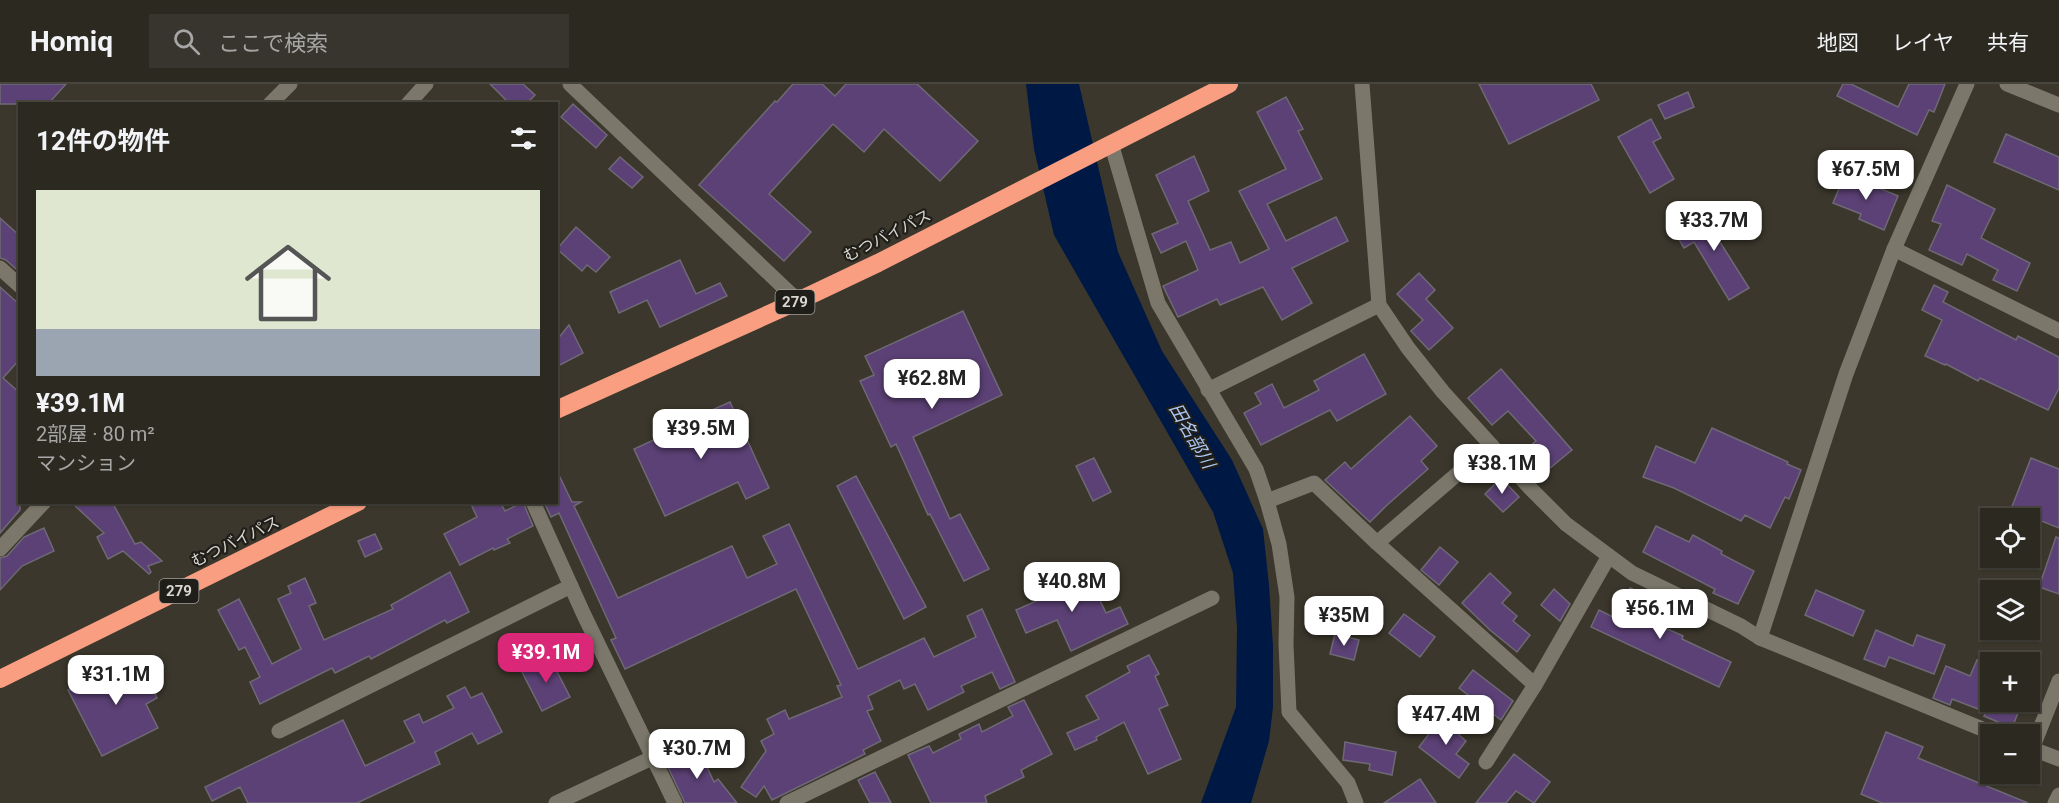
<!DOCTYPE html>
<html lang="ja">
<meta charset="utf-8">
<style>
body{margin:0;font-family:Roboto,"Noto Sans JP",sans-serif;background:#38352e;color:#f1f3f6;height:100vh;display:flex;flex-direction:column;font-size:22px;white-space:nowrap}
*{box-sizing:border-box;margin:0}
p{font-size:20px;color:#a6a6a5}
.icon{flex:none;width:33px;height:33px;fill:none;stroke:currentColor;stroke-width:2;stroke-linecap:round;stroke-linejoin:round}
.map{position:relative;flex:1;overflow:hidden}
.panel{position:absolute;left:18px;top:18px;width:540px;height:402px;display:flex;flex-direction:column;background:#2c2921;border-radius:0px;box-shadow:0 2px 4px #0004,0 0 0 2px #48453f}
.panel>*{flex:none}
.fabs{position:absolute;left:1980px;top:424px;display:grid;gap:12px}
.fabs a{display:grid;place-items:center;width:60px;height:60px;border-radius:0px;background:#2c2921;box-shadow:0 2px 4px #0004,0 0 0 2px #48453f;font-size:30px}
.price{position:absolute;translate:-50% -51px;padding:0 14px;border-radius:12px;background:#fff;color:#222;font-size:20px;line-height:39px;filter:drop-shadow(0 2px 3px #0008)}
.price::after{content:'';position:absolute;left:50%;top:36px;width:18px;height:14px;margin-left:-9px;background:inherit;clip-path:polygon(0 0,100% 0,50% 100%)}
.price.on{background:#db2777;color:#fff}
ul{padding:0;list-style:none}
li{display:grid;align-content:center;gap:12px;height:318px;padding:0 18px}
li span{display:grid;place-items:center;height:186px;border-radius:0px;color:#555}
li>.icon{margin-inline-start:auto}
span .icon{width:108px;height:108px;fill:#fffc;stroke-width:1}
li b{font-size:26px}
h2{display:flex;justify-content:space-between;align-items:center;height:72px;padding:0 18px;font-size:26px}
header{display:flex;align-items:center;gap:36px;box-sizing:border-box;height:84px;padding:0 30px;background:#2c2921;border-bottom:2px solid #48453f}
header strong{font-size:28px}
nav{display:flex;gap:33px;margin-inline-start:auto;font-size:21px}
.search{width:420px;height:54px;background:#38352e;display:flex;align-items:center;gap:15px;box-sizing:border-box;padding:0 21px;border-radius:0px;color:#a6a6a5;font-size:22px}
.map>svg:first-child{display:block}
.water{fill:#001844}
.building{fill:#5c4176;stroke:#6e6975;stroke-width:1.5}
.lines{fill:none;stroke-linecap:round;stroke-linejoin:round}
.minor{stroke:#7b776a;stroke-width:15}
.highway{stroke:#f99e80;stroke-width:18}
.labels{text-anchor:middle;stroke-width:4.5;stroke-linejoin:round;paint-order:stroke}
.shield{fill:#201e19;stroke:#a19f98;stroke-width:1.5}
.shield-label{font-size:15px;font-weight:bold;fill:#d8d6cf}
.street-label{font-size:16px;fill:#d8d6cf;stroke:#201e19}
.water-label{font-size:18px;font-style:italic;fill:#aac7f5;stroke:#201e19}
</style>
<header>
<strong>Homiq</strong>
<div class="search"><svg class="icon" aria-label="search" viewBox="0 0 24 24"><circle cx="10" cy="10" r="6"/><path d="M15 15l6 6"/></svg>ここで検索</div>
<nav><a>地図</a><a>レイヤ</a><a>共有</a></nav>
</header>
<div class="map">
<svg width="2059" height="719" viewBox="0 0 2059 719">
<rect width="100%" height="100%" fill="#3b372c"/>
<path class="water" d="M1026 0H1079L1118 168 1162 267 1232 376 1263 445 1269 501 1273 562V623L1269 657 1251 719H1201L1236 623 1237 544 1233 489 1213 428 1054 151 1034 65Z"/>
<g class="building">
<path d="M0 0H66L48 20H0Z"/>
<path d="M490 0H523L535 11 526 20H510Z"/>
<path d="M793 0H822L835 12 846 0H917L978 57 940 97 884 45 864 68 833 40 769 110 811 148 784 177 699 101 775 17 777 18Z"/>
<path d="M1479 0H1591L1599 16 1509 60Z"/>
<path d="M1843 0H1851L1898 23 1909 0H1945L1934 28 1929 26 1917 51 1837 12Z"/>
<path d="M1688 8 1694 23 1665 35 1658 21Z"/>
<path d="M1286 13 1303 45 1298 47 1322 95 1267 120 1286 157 1336 133 1348 157 1292 184 1312 219 1282 236 1263 203 1220 221 1217 215 1178 233 1163 202 1198 186 1186 157 1161 169 1152 150 1178 139 1156 91 1194 72 1209 107 1188 117 1210 166 1231 158 1240 179 1269 165 1239 107 1286 85 1257 28Z"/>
<path d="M573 20 607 51 596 64 561 33Z"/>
<path d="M1651 35 1661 54 1653 58 1674 95 1650 109 1618 53Z"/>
<path d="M2006 50 2059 73V106L1994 78Z"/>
<path d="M620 73 643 93 632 104 609 85Z"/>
<path d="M1845 90 1898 112 1884 146 1859 135 1861 130 1833 119Z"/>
<path d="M1947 101 1995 125 1981 154 2030 179 2017 207 1993 196 1998 186 1967 170 1962 181 1929 166 1941 140 1932 137Z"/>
<path d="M1716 124 1725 139 1713 147 1749 204 1729 216 1694 158 1684 164 1675 149Z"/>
<path d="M0 134 20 152V181L16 185 6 176 0 174Z"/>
<path d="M576 143 610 173 596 188 587 181 582 187 557 165Z"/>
<path d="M680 176 696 210 720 199 727 212 660 243 647 216 619 229 610 208Z"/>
<path d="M1419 189 1435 206 1426 215 1453 244 1429 266 1411 247 1423 236 1397 210Z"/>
<path d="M1934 201 1948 208 1943 218 2016 256 2018 252 2059 273V304L2048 326 1980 294 1978 297 1946 280 1945 281 1925 272 1942 236 1922 226Z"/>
<path d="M0 203 20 221V275L3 294 20 309V426L0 449Z"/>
<path d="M963 227 1002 311 913 353 950 435 960 430 989 485 964 497 930 430 928 431 896 360 891 363 860 297 874 291 865 272Z"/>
<path d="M569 241 583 269 556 283V257Z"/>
<path d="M1364 270 1386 310 1337 337 1330 326 1261 361 1244 329 1261 320 1255 309 1272 300 1284 324 1319 306 1314 297Z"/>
<path d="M1501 285 1572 366 1544 389 1524 367 1536 357 1508 327 1492 341 1468 314Z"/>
<path d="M730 318 769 404 746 415 738 398 665 432 634 365 673 347 669 339 690 329 692 335Z"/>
<path d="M1410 332 1437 362 1421 377 1428 385 1386 422 1370 438 1325 396 1345 378 1351 385Z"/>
<path d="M1712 344 1788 378 1787 380 1801 386 1789 415 1785 413 1770 444 1745 431 1741 437 1674 404 1643 393 1656 362 1695 379Z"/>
<path d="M1094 374 1111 408 1093 417 1076 382Z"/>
<path d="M2031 374 2059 385V444L2011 425Z"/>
<path d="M556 385 572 418H581L574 422 618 514 732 462 747 494 777 480 763 452 789 440 858 585 924 554 934 573 976 553 967 532 982 525 1015 598 1000 605 992 588 961 602 964 608 928 626 915 600 904 605 900 596 868 612 873 625 867 627 881 657 863 666 865 670 772 716 764 702 756 713 741 703 766 667 761 657 774 650 767 635 785 626 789 635 842 613 837 602 841 601 796 505 625 585 611 556 616 554 559 429 551 433 544 418H556Z"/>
<path d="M856 392 926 523 904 535 837 402Z"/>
<path d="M1501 394 1519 413 1503 428 1485 410Z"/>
<path d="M71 418H112L135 460 141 458 162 477 148 482 151 488 149 490 123 467 108 475 97 453 104 449Z"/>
<path d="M470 418H500L505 427 523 418 533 442 507 455 510 459 494 466 493 464 460 481 444 450 477 433Z"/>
<path d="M1656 442 1689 458 1693 451 1722 467 1721 470 1754 487 1738 520 1713 509 1715 505 1643 468Z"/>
<path d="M44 444 54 467 22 482 0 506V474L7 472 24 453Z"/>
<path d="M375 450 382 465 365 473 358 457Z"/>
<path d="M2056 453 2059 454V510L2039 503Z"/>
<path d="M1440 463 1458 478 1439 501 1421 486Z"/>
<path d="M450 488 469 528 447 539 445 536 371 575 369 572 335 589 332 584 260 620 250 598 260 593 245 563 239 566 218 526 239 515 272 580 301 565 278 515 291 509 288 502 305 494 316 519 309 522 324 556 393 525 391 521Z"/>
<path d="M1490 489 1511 509 1502 519 1517 532 1513 537 1530 551 1517 568 1490 546 1462 519Z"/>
<path d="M1071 490 1078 505 1092 499 1106 529 1120 523 1128 540 1071 567 1057 536 1026 549 1016 526 1050 511 1045 502Z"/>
<path d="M1630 504 1652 513 1643 534 1683 552 1682 555 1731 578 1719 603 1591 543 1599 526 1617 535Z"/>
<path d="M1554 505 1570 520 1560 537 1541 521Z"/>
<path d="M1816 506 1864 527 1853 552 1805 531Z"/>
<path d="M1404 530 1435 553 1420 573 1389 549Z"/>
<path d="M1876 546 1913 562 1917 551 1945 561 1934 590 1889 573 1885 583 1864 575Z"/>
<path d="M1335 550 1359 556 1354 576 1330 570Z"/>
<path d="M1149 571 1159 590 1155 592 1168 621 1159 625 1181 675 1148 690 1124 638 1096 653 1097 656 1075 666 1067 649 1099 635 1086 612 1130 588 1127 582Z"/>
<path d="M136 572 157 614 146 620 158 644 102 672 68 606Z"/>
<path d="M550 574 570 613 542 627 522 588Z"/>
<path d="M1977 576 1990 581V618H2007L2020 624 2012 644 1984 632 1986 628 1952 615 1950 621 1933 614 1946 582 1970 592Z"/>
<path d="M1473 586 1513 617 1501 636 1459 604Z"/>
<path d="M465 603 471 614 482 609 502 648 478 660 472 649 435 668 440 680 357 719H248L240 703 212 717 205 703 343 636 365 682 415 658 404 637 419 630 423 639 454 624 447 612Z"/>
<path d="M1024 616 1052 670 1021 686 1024 693 985 712 987 719H931L908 671 929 662 933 669 961 655 959 650 979 640 982 648 1013 632 1008 623Z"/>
<path d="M1443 631 1463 646 1459 651 1466 657 1456 670 1469 680 1459 694 1419 663Z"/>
<path d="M1886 648 1923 663 1918 674 2028 719H1882L1861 710Z"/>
<path d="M1345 658 1396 668 1392 691 1369 686 1370 680 1343 676Z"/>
<path d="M698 664 714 698 718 695 737 719H685L666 679Z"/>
<path d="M1514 670 1550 698 1534 719 1516 707 1506 719H1476Z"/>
<path d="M875 688 891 719H870L858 696Z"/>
<path d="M1420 695 1436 719H1384Z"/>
</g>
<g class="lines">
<g class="minor">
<path d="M570 0 798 217"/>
<path d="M1362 0 1379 221 1408 264 1443 308 1530 404 1566 440 1632 489 1741 542 1760 554 1997 651"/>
<path d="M2007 0 2059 21"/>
<path d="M270 20 290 0"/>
<path d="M408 20 426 0"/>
<path d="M1111 59 1158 219 1256 385 1267 417 1279 460 1287 513 1286 560 1289 628 1348 699 1356 719"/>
<path d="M1894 165 2059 247"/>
<path d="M0 184 20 202"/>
<path d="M1208 306 1379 221"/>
<path d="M1267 417 1314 399 1377 459 1535 601"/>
<path d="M533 418 584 531 675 719"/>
<path d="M1377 459 1491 361"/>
<path d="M0 465 44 418"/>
<path d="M1760 554 1846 290 1894 165 1967 0"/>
<path d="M279 647 571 502"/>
<path d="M2030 664 2059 675"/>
<path d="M2032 665 2059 597"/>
<path d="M1486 678 1535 601 1609 472"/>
<path d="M556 719 654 673"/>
<path d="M787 719 1212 514"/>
<path d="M2055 719 2059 711"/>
</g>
<g class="highway">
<path d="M556 326 798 217 878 179 1229 0"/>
<path d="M0 595 358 418"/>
</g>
</g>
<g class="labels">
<g class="shield">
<rect x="775.5" y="206" width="39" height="24" rx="4.5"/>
<rect x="159.5" y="495" width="39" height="24" rx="4.5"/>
</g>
<g class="shield-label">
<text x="795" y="223">279</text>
<text x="179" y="512">279</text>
</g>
<g class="street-label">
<text transform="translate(887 151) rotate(-27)" y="6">むつバイパス</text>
<text transform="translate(235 457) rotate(-26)" y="6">むつバイパス</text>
</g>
<g class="water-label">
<text transform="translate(1192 352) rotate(60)" y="6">田名部川</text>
</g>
</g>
</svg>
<div class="fabs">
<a><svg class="icon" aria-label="locate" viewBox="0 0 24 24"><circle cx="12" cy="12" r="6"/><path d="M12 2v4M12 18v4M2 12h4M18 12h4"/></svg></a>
<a><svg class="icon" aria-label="layers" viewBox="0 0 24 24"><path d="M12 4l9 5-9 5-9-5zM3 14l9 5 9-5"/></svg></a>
<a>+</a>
<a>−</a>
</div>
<b class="price" style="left:1866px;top:117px">¥67.5M</b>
<b class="price" style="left:1714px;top:168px">¥33.7M</b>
<b class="price" style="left:932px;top:326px">¥62.8M</b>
<b class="price" style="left:701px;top:376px">¥39.5M</b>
<b class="price" style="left:1502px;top:411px">¥38.1M</b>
<b class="price" style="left:1072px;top:529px">¥40.8M</b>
<b class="price" style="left:1660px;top:556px">¥56.1M</b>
<b class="price" style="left:1344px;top:563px">¥35M</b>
<b class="price on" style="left:546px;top:600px">¥39.1M</b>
<b class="price" style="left:116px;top:622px">¥31.1M</b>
<b class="price" style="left:1446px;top:662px">¥47.4M</b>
<b class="price" style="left:697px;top:696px">¥30.7M</b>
<section class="panel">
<h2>12件の物件<svg class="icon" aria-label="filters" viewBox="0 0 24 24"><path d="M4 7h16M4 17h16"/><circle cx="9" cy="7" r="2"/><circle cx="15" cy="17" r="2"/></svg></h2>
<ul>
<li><span style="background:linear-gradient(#dfe7d0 75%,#9aa5b1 0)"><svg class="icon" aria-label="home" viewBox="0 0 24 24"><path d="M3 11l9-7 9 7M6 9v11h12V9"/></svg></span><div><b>¥39.1M</b><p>2部屋 · 80 m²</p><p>マンション</p></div></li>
</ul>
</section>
</div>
